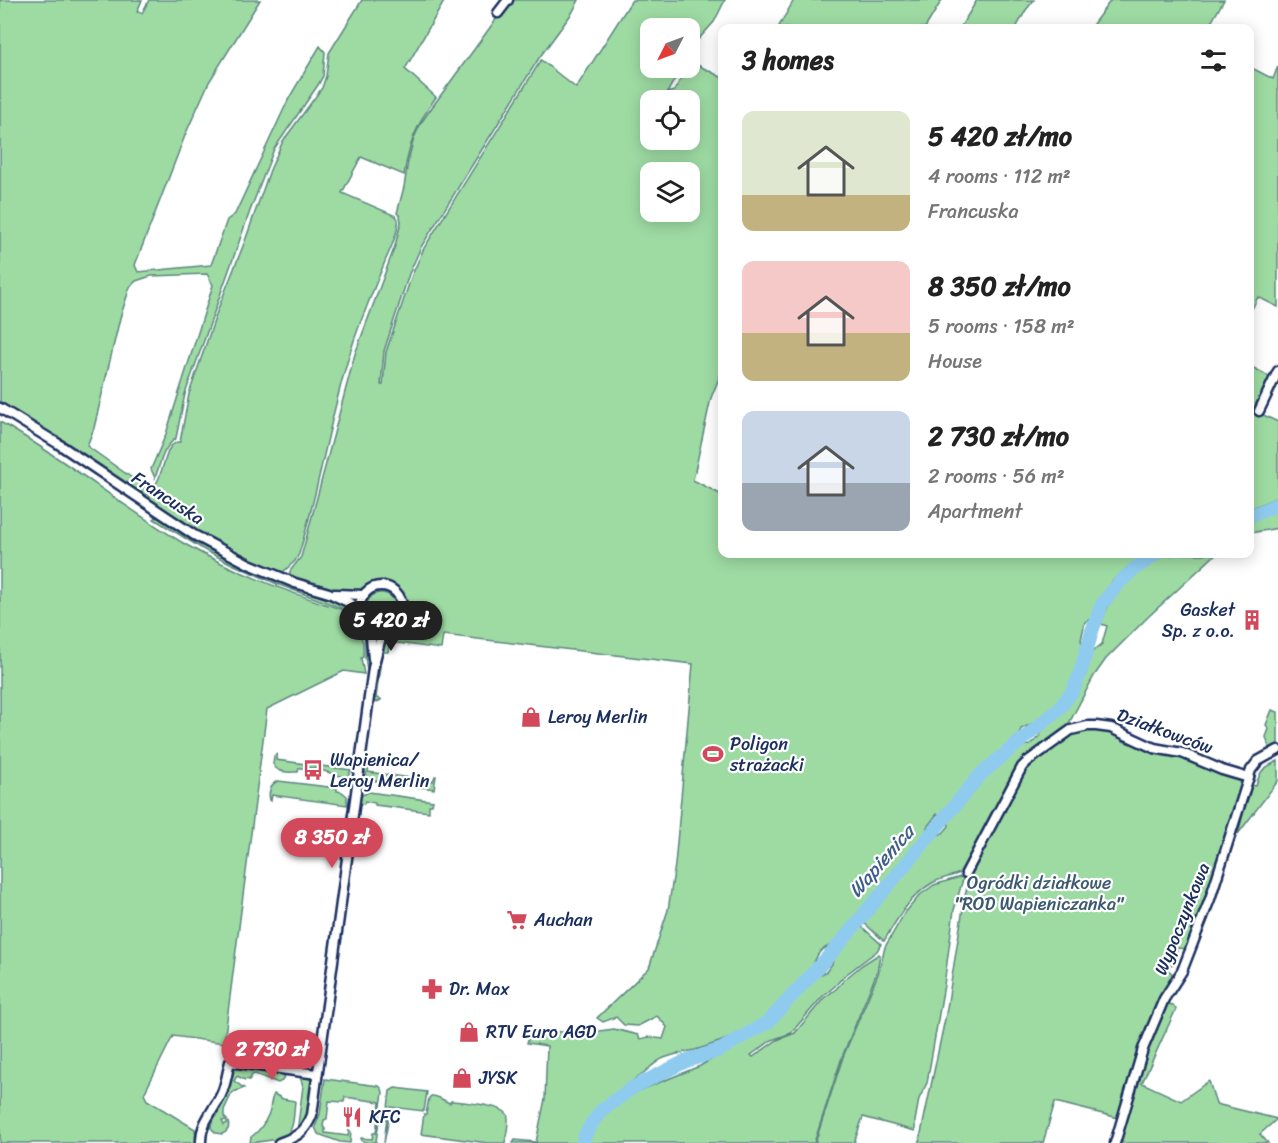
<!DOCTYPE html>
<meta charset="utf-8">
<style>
body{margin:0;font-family:Sriracha,sans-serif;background:#f2f2f2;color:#222;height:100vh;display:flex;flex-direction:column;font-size:22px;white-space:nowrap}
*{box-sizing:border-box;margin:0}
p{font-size:20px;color:#767676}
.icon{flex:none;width:33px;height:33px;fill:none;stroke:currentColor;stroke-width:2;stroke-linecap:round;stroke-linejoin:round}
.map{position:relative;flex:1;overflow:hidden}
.panel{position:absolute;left:718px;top:24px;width:536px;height:534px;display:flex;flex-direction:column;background:#fff;border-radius:12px;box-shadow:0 3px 15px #0003}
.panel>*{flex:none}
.needle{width:39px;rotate:228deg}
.fabs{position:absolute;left:640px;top:18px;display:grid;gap:12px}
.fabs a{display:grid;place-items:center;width:60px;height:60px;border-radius:12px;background:#fff;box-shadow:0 3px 15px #0003;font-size:30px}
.price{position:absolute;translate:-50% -51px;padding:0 14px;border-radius:21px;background:#d1495b;color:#fff;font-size:20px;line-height:39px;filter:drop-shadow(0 2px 3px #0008)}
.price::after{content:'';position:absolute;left:50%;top:36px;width:18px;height:14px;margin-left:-9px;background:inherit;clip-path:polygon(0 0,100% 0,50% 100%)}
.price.selected{background:#222;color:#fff}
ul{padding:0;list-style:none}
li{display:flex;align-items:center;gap:18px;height:150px;padding:0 24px}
li span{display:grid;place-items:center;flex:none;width:168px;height:120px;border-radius:12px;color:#555}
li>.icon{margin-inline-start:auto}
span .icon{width:72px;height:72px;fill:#fffc;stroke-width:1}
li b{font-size:26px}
h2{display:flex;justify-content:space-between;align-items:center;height:72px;padding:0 24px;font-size:26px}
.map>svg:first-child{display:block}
.green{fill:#9edba3;stroke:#5c8580;stroke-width:1.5;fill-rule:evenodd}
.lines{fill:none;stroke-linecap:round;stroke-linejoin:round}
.river{stroke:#8fcbef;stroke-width:14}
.street-casing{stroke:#1b2f5e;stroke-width:13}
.street{stroke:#fff;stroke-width:8}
.labels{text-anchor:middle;stroke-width:4.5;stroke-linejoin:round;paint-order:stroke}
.street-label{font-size:18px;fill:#1b2f5e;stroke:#fff}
.poi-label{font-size:18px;fill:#1b2f5e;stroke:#fff;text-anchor:start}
.park-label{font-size:18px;fill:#3c5a6f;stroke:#fff}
.water-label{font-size:20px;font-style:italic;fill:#3e5e8a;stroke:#fff}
</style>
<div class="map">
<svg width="1278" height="1143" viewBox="0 0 1278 1143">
<rect width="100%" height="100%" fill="#fff"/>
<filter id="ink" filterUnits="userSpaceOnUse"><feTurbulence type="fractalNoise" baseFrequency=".0167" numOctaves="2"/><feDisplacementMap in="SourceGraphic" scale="12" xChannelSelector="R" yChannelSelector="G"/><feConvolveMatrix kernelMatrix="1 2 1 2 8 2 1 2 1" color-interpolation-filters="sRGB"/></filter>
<g filter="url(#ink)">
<g class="green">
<path d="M0 0H142L137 12 142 13 149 0H260L209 82 186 133 135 265 138 272 211 265 227 220 235 214 289 98 320 46 325 52 323 76 318 85 274 149 250 211 185 394 176 438C162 449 161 462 155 478L151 469 166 434 213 285 207 274 151 276 136 281 130 287 120 318 94 428 87 446 149 490 147 495 143 497 80 453 0 403Z"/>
<path d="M362 0H445L405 69 436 97C417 124 409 143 404 175L361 157 342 193 396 216C398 219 399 219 398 224 397 236 391 248 386 259 380 274 373 290 367 306 334 384 324 473 299 554L295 561 282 573 250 561 196 533 150 502 149 497 159 478 168 451 171 446 177 442H180L189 394 218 309 245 241 270 170 283 141 322 88 326 76 329 53Z"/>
<path d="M510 0H579L572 13 539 58 421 247 409 274 384 351 381 385H383L386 352 412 275 424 248 541 60 576 88 632 0H725L714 22 696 42 690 53V28H651V68H681L667 93 674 91 687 68H690V61L723 78V368L711 398 693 480 720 494 723 488V554H1149L1113 580 1098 603 1092 618 1085 622 1081 640 1084 652 1070 686 1056 705 1035 725 1031 724 1021 729 1018 737 979 773 941 816 937 814 927 827V833L832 945C813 952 819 958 809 971 797 988 782 1005 765 1018 744 1034 721 1042 695 1050 685 1052 674 1054 664 1058 656 1061 649 1069 642 1074 616 1093 589 1111 579 1143H513L515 1140 536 1142 545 1099 547 1046 527 1043 530 1033 544 1031 584 1033 614 1029 638 1035 640 1039 649 1037 663 1039 667 1027 657 1016 638 1026 624 1025 616 1017 603 1022 597 1018 649 968 668 910 675 865 693 664 443 635 441 649 390 642 388 652H382L376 698 381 699V700L375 703 373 700C376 681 376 658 383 641 389 629 404 627 407 614 409 607 407 601 404 596 399 584 386 579 373 583 364 586 359 593 348 591 328 588 309 582 290 576V571L301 557 306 539 355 354 395 246 401 222 400 216 397 213 404 187 408 161 414 138 421 123 430 110ZM651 100H690V140H651ZM651 172H690V212H651Z"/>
<path d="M794 0H942L925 28H778Z"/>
<path d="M977 0H1034L1026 10 1016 28H960Z"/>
<path d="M1111 0H1224L1208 28H1090Z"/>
<path d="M1278 66V307L1258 297 1250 313V67L1273 79Z"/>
<path d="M1250 366 1272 378 1257 412 1278 422V497L1250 509Z"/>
<path d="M0 422C64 458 120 505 183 543 233 572 288 592 343 610L346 613 361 637 363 642V657L361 658 364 674 344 671 267 709 224 1043 173 1036 144 1094 147 1100 195 1129 197 1143H0Z"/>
<path d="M1278 509V528L1250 533V520Z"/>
<path d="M157 517 208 549 253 571 279 582 350 607 367 635 369 650 367 670 365 657V639L347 610 277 584 232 564 206 551 154 519Z"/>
<path d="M1178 554H1221L1215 555 1148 617 1106 659 1094 676 1067 727C1057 730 1055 738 1047 743 1037 751 1028 756 1019 765L963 872C953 876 941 878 932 883 909 897 897 919 884 941L863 922 931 838 943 833 949 826 948 821 990 771 1020 746 1030 745 1040 736V731L1060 713 1073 696 1093 651 1102 644 1107 626 1101 624C1111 594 1121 587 1144 568 1150 564 1157 557 1164 555 1169 554 1173 556 1178 554Z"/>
<circle cx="381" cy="608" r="15"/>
<path d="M1272 710 1278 712V747L1270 750 1266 737 1269 729 1266 725Z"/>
<path d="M1105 729 1122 736 1123 741 1130 744 1133 742 1177 755 1198 763 1206 768 1241 779 1244 784 1187 949 1177 948 1174 964 1170 965 1168 970 1172 973 1169 986 1165 989 1154 1011 1119 1118 1055 1102 1043 1143H919L946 1014 965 896 972 868 1024 770 1034 760 1074 733 1080 730Z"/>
<path d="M277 754 276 760 351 770C350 774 349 776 344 777L320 770V769L305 767 304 768H299L298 772C287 772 278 774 273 764L274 756Z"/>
<path d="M1278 761V781L1238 834 1250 785 1256 786C1260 770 1263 768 1278 761Z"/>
<path d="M365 766H369L368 772 433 781 435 776H436L434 789 370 780 367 777 366 773H363Z"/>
<path d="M278 781 337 788V791L342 792 347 796V805L272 795 271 801 270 800C268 793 270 784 278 781Z"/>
<path d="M369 792 433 801 432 805H429V812L375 805V803L365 801 364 804 359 803 362 795Z"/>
<path d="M960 877 963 879 954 910 944 985 927 1083 919 1099 915 1121V1131L863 1117 854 1143H815L843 1057 878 974 885 947 904 914 920 895 934 885Z"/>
<path d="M860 925 881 944 877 951 844 976 835 986 822 997 791 1033 772 1040 751 1055 753 1057 777 1040 795 1033 824 998 836 989 845 979 862 965 879 954 880 955 877 972 842 1057 814 1143H587L595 1127 611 1109 636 1092 700 1066 746 1039 759 1033 774 1021 817 976 826 972 832 964 835 954Z"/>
<path d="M1167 1004 1173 1005 1176 1009 1142 1083 1181 1101 1209 1081 1216 1104 1277 1119 1260 1134 1268 1143H1118L1146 1049 1164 1006Z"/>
<path d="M239 1067 284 1073 285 1076 282 1081 278 1083 255 1074 252 1075 249 1080 246 1079 245 1080 237 1076 234 1081 244 1088 234 1092 231 1095 224 1110V1117L227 1120 222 1121 224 1125 228 1122C230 1128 227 1132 222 1134L216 1133 211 1128V1122L224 1099 232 1071Z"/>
<path d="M301 1076C307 1076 309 1077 312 1082 310 1099 310 1115 299 1129L298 1125 303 1086 300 1077Z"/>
<path d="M325 1079 379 1086 382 1089 383 1092 376 1142 369 1143 362 1141 361 1138 372 1139 373 1133H376L380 1102 345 1097 344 1102 329 1101 327 1119 324 1120 323 1126 325 1129V1133L348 1136 349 1130 351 1132 350 1143 340 1142 318 1134 315 1127 320 1114Z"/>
<path d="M395 1088 427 1092 424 1111 391 1107 384 1143 390 1091Z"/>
<path d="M274 1094 283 1099 295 1101C293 1117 296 1133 279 1139L250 1143 251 1137C260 1131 265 1123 269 1113 272 1105 269 1103 274 1094Z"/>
<path d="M431 1096C438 1095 443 1101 450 1103L451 1101C463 1102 501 1105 507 1114 510 1119 506 1137 505 1143H488L421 1134 424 1114H426L429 1098Z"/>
</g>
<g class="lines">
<g class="river">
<path d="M1250 516 1278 504"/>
<path d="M583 1143 584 1137 592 1123 602 1110 632 1088 686 1061 720 1050 768 1022 837 947 981 774 1058 710 1072 692 1080 674 1092 631 1102 604 1118 584 1133 570 1156 554"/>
</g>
<g class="street-casing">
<g id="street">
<path d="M498 13 508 0"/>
<path d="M0 408 57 443 194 535 249 564 295 583 329 593 360 608"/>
<path d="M1259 411 1278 371"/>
<circle cx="381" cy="607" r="21"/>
<path d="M335 594 364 595"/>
<path d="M370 626 373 659"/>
<path d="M966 873 1022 767 1028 761 1071 730 1088 726H1096L1111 728 1154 748 1182 753 1222 770 1249 778"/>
<path d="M201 1143C200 1123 213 1112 221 1095 226 1085 227 1073 230 1062L317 1074"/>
<path d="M279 1143C296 1137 305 1133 312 1115L373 668 380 641 388 628"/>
<path d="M1115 1143 1143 1049 1164 999 1182 971 1210 899 1251 770 1258 761 1278 750"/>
</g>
</g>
<use href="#street" class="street"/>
</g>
</g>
<defs>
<g id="building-bare" transform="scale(1.62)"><path d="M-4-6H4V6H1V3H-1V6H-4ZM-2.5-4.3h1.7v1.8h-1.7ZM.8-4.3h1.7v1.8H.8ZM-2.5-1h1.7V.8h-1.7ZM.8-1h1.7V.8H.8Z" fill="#d1495b" stroke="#fff" stroke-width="2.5" paint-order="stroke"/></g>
<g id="shop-bare" transform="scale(1.62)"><path d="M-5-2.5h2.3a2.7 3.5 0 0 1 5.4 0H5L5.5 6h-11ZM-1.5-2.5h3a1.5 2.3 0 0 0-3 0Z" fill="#d1495b" stroke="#fff" stroke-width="2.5" paint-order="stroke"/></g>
<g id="stadium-bare" transform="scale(1.62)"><path d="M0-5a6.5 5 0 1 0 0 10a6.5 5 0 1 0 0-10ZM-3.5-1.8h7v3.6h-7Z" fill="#d1495b" stroke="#fff" stroke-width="2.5" paint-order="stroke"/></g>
<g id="bus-bare" transform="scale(1.62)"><path d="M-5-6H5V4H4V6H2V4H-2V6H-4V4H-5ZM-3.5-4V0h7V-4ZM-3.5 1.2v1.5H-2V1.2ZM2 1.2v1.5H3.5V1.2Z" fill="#d1495b" stroke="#fff" stroke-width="2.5" paint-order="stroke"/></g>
<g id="supermarket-bare" transform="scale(1.62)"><path d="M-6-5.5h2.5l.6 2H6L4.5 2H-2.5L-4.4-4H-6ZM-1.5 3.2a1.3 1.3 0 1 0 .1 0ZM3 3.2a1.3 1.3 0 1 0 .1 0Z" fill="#d1495b" stroke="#fff" stroke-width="2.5" paint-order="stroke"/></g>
<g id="pharmacy-bare" transform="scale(1.62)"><path d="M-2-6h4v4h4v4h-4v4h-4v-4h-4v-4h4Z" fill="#d1495b" stroke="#fff" stroke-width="2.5" paint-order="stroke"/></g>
<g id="restaurant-bare" transform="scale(1.62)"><path d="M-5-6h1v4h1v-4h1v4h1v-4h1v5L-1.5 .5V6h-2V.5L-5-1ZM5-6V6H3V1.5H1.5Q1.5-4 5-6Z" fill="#d1495b" stroke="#fff" stroke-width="2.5" paint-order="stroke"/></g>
</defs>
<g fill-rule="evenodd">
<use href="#building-bare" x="1252" y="620"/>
<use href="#shop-bare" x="531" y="717"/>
<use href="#stadium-bare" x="713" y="754"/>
<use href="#bus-bare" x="313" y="770"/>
<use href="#supermarket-bare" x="517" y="920"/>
<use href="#pharmacy-bare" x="432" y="989"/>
<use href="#shop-bare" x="469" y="1032"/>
<use href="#shop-bare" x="462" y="1078"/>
<use href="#restaurant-bare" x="352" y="1117"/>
</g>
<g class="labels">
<g class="street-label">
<text transform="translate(168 498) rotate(33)" y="6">Francuska</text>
<text transform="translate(1165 731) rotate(20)" y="6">Działkowców</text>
<text transform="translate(1182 919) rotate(-68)" y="6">Wypoczynkowa</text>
</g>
<g class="poi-label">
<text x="1235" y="616" text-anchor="end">Gasket<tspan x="1235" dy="21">Sp. z o.o.</tspan></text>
<text x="548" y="723">Leroy Merlin</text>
<text x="730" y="750">Poligon<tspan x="730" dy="21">strażacki</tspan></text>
<text x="330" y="766">Wapienica/<tspan x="330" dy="21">Leroy Merlin</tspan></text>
<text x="534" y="926">Auchan</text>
<text x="449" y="995">Dr. Max</text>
<text x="486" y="1038">RTV Euro AGD</text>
<text x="479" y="1084">JYSK</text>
<text x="369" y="1123">KFC</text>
</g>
<g class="park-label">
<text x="1039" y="889">Ogródki działkowe<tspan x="1039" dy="21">"ROD Wapieniczanka"</tspan></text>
</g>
<g class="water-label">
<text transform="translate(881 861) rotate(-49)" y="7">Wapienica</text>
</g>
</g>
</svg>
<div class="fabs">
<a><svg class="needle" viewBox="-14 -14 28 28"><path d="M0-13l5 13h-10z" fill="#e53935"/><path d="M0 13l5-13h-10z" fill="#767676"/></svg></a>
<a><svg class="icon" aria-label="locate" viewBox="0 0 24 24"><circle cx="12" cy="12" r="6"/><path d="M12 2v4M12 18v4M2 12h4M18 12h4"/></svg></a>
<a><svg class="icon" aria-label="layers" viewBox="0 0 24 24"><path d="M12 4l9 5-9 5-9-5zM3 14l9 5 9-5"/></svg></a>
</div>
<b class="price selected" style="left:391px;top:652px">5 420 zł</b>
<b class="price" style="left:332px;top:869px">8 350 zł</b>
<b class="price" style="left:272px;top:1081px">2 730 zł</b>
<section class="panel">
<h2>3 homes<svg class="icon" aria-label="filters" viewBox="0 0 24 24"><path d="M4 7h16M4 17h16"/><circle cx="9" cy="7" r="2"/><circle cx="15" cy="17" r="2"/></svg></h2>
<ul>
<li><span style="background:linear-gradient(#dfe7d0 70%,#c2b280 0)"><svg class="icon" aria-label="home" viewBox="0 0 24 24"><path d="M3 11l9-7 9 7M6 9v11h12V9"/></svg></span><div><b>5 420 zł/mo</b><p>4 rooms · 112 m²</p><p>Francuska</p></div></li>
<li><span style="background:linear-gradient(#f6c9c9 60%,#c2b280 0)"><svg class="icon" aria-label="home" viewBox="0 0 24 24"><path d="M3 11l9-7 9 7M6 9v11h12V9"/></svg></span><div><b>8 350 zł/mo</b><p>5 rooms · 158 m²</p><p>House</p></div></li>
<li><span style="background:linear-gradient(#c9d6e8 60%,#9aa5b1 0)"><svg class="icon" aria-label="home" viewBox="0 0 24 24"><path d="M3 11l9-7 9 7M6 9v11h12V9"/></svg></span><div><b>2 730 zł/mo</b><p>2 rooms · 56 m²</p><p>Apartment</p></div></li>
</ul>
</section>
</div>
